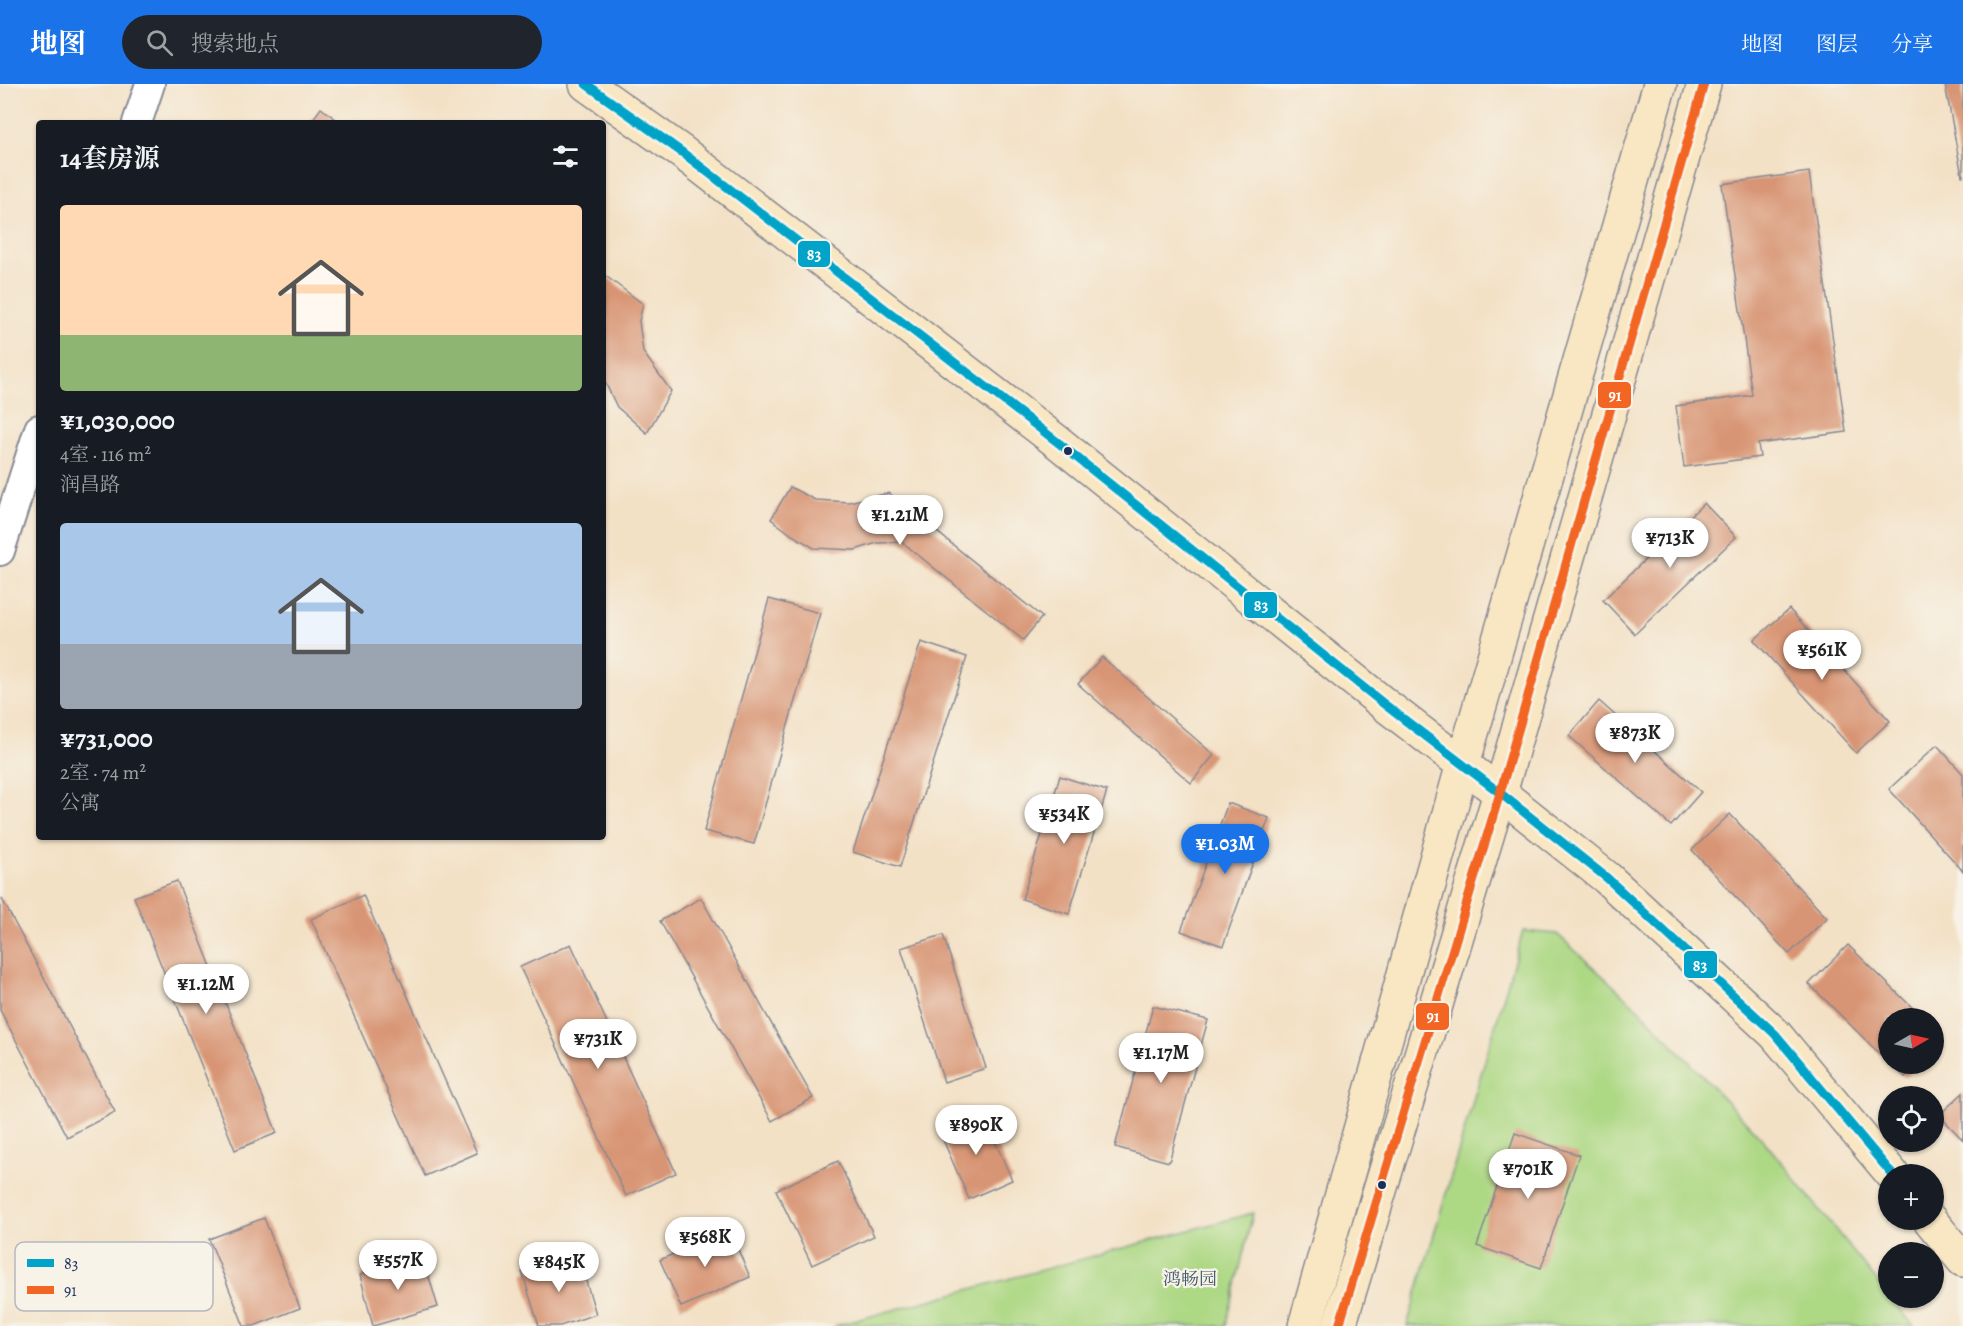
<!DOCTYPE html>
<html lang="zh">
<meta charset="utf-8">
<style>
body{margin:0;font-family:Alegreya,"Noto Serif SC",serif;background:#20242c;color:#f1f3f6;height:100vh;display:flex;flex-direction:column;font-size:22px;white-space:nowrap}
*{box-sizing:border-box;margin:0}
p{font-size:20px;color:#9ea1a6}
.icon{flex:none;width:33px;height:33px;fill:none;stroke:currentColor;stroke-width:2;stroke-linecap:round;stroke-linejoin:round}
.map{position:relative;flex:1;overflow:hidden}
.side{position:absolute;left:36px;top:36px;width:570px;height:720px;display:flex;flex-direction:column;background:#171b24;border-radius:6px;box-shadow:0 2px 4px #0004}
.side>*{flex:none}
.needle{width:39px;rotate:81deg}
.fabs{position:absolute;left:1878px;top:924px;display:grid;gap:12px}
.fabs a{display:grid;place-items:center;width:66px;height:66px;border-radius:50%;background:#171b24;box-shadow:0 2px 4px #0004;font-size:30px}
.price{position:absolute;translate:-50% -51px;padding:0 14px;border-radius:21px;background:#fff;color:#222;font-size:20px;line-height:39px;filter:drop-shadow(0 2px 3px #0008)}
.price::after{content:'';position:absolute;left:50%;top:36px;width:18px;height:14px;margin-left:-9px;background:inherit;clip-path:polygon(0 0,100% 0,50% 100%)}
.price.current{background:#1a73e8;color:#fff}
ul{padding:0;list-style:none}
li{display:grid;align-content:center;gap:12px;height:318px;padding:0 24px}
li span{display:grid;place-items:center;height:186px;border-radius:6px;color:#555}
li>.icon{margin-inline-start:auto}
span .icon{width:108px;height:108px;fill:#fffc;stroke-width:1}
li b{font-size:26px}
h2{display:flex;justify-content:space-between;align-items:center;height:72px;padding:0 24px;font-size:26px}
header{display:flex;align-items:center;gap:36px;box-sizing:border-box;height:84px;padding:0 30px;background:#1a73e8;color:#fff}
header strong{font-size:28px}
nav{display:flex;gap:33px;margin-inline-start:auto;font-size:21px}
.search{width:420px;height:54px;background:#20242c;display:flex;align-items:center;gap:15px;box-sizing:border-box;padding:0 21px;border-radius:33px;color:#9ea1a6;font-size:22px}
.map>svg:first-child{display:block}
.green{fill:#add884;stroke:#648471;stroke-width:1.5}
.building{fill:#d89574}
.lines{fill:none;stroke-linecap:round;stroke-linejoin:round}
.street-casing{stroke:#878892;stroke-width:32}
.secondary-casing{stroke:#878892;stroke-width:36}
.street{stroke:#fff;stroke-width:28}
.secondary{stroke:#f9e7c3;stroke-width:33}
.bus-1-casing{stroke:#f7f3e8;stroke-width:14}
.bus-2-casing{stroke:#f7f3e8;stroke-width:14}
.bus-1{stroke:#01a3c8;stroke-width:9}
.bus-2{stroke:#f26522;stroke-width:9}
.bus-dot{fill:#1b2f5e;stroke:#f7f3e8;stroke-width:2}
.labels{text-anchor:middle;stroke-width:4.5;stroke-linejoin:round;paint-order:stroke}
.park-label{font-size:18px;fill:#405968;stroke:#f7f3e8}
.key{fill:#f7f3e8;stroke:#b5b8bf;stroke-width:1.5}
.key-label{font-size:16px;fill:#1b2f5e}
.line-badge{stroke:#f7f3e8;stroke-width:2}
.badge-label{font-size:16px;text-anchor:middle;font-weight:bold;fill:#fff}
</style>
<header>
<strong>地图</strong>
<div class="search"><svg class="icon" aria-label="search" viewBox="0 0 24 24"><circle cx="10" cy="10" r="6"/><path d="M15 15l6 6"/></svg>搜索地点</div>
<nav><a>地图</a><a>图层</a><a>分享</a></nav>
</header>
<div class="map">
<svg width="1963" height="1242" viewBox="0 0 1963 1242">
<rect width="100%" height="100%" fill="#f7f3e8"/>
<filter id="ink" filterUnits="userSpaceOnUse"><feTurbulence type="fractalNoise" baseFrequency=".0167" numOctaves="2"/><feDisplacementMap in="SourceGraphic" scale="12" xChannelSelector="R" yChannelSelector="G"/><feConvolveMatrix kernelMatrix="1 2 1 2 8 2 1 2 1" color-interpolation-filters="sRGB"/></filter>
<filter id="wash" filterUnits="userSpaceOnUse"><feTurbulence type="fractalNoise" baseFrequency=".008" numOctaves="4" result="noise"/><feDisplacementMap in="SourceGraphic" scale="24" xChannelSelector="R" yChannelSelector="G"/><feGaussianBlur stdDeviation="1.35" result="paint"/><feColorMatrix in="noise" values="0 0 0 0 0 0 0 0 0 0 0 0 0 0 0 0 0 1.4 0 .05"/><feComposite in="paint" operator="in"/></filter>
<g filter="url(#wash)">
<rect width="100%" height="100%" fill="#f3e1c6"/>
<g class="green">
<path d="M1523 847 1557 850 1642 928 1765 1058 1888 1211V1214H1891L1914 1242H1407Z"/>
<path d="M1253 1129 1226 1242H834Z"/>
</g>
<g id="blocks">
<g class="building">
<path d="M1945 0H1963V92H1962Z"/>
<path d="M321 24 341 39H310Z"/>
<path d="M1809 88 1846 348 1758 360 1760 373 1684 383 1676 322 1752 311 1722 100Z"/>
<path d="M603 190 643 220 639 237 643 268 671 307 647 349 617 323 603 294Z"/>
<path d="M790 403 815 416 849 418 889 409 1042 533 1023 556 902 458 877 459 855 466 814 464 792 451 771 435Z"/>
<path d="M1704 419 1736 453 1635 550 1603 516Z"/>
<path d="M769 515 820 529 754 760 704 747Z"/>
<path d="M1789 525 1890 637 1856 669 1754 556Z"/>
<path d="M921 558 967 573 900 783 853 768Z"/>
<path d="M1102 573 1214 671 1191 699 1078 600Z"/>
<path d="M1599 617 1701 708 1671 742 1569 652Z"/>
<path d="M1937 661 1963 690V787L1889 705Z"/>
<path d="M1060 692 1107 707 1069 830 1022 815Z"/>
<path d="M1228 719 1269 734 1223 862 1181 847Z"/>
<path d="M1730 730 1827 834 1789 870 1692 766Z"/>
<path d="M177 797 277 1049 235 1066 134 813Z"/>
<path d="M363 811 477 1069 425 1092 311 835Z"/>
<path d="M701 814 813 1014 772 1037 660 837Z"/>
<path d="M2 815 115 1028 67 1053 0 926V816Z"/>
<path d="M943 851 986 984 944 998 901 864Z"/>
<path d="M571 860 676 1089 626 1112 520 883Z"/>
<path d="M1848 861 1923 934H1888V978L1809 900Z"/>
<path d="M1153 922 1208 936 1169 1078 1115 1063Z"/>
<path d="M1934 945 1943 954 1934 964Z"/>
<path d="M1890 980H1918L1905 993Z"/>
<path d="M1963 1009V1056L1939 1031Z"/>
<path d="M983 1030 1012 1096 969 1115 940 1049Z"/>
<path d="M1515 1049 1579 1071 1541 1184 1477 1162Z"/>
<path d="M838 1077 874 1152 812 1181 776 1106Z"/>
<path d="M264 1134 300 1224 254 1242H244L209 1155Z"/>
<path d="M729 1145 750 1193 681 1223 660 1176Z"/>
<path d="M578 1171 596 1230 560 1242H539L522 1188Z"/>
<path d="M423 1173 438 1223 373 1242 360 1191Z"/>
</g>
</g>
</g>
<g filter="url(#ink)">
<use href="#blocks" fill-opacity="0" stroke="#878892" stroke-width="1.5"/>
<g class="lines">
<g class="street-casing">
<g id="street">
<path d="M137 39 150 0"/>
<path d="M0 467 39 345"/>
</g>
</g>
<g class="secondary-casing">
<g id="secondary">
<path d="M586 0 683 69 1060 360 1384 620 1500 709 1607 794 1775 950 1892 1090"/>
<path d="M1930 1136 1963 1176"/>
<path d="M1305 1242 1463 680 1660 0"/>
<path d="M1339 1242 1500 709 1704 0"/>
</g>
</g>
<use href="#street" class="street"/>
<use href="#secondary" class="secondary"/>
<g class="bus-1-casing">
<path id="bus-1" d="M586 0 683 69 1060 360 1384 620 1500 709 1607 794 1775 950 1892 1090"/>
</g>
<g class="bus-2-casing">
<path id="bus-2" d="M1339 1242 1500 709 1704 0"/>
</g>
<use href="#bus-1" class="bus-1"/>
<use href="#bus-2" class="bus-2"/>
</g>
</g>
<g class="bus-dot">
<circle cx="1068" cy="367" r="5"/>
<circle cx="1382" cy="1101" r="5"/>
</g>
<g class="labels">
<g class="park-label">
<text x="1190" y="1201">鸿畅园</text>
</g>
</g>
<rect x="15" y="1158" width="198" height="69" rx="9" class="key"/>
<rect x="27" y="1175" width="27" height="8" fill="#01a3c8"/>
<rect x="27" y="1202" width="27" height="8" fill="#f26522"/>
<g class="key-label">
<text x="64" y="1185">83</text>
<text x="64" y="1212">91</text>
</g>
<g class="line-badge">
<rect x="797" y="156" width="34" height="28" rx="6" fill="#01a3c8"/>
<rect x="1597" y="297" width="35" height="28" rx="6" fill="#f26522"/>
<rect x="1243" y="507" width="35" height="28" rx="6" fill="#01a3c8"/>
<rect x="1683" y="866" width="35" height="29" rx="6" fill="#01a3c8"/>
<rect x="1415" y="918" width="35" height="29" rx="6" fill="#f26522"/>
</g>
<g class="badge-label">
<text x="814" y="176">83</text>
<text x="1615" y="317">91</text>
<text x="1261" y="527">83</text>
<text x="1700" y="887">83</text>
<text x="1433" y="938">91</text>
</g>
</svg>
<div class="fabs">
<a><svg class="needle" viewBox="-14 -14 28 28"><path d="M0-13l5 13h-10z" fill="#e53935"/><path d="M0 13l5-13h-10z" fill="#9ea1a6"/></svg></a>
<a><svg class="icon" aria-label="locate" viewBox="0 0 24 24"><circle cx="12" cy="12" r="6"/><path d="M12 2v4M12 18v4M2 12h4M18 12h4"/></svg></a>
<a>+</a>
<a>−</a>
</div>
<b class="price" style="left:900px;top:462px">¥1.21M</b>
<b class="price" style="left:1670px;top:485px">¥713K</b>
<b class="price" style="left:1822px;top:597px">¥561K</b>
<b class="price" style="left:1635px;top:680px">¥873K</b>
<b class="price" style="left:1064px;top:761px">¥534K</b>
<b class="price current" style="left:1225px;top:791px">¥1.03M</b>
<b class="price" style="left:206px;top:931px">¥1.12M</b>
<b class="price" style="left:598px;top:986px">¥731K</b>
<b class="price" style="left:1161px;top:1000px">¥1.17M</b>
<b class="price" style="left:976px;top:1072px">¥890K</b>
<b class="price" style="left:1528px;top:1116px">¥701K</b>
<b class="price" style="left:705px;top:1184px">¥568K</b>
<b class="price" style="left:398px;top:1207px">¥557K</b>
<b class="price" style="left:559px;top:1209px">¥845K</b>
<section class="side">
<h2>14套房源<svg class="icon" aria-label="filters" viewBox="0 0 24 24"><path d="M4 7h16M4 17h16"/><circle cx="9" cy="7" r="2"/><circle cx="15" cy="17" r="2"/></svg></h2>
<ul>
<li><span style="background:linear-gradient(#ffd9b3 70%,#8fb573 0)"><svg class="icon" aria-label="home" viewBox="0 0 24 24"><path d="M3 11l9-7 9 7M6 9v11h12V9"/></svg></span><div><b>¥1,030,000</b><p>4室 · 116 m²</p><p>润昌路</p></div></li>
<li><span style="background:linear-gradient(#a9c7e8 65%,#9aa5b1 0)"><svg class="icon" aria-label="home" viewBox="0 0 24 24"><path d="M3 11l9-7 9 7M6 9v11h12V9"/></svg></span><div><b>¥731,000</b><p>2室 · 74 m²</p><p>公寓</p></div></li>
</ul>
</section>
</div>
